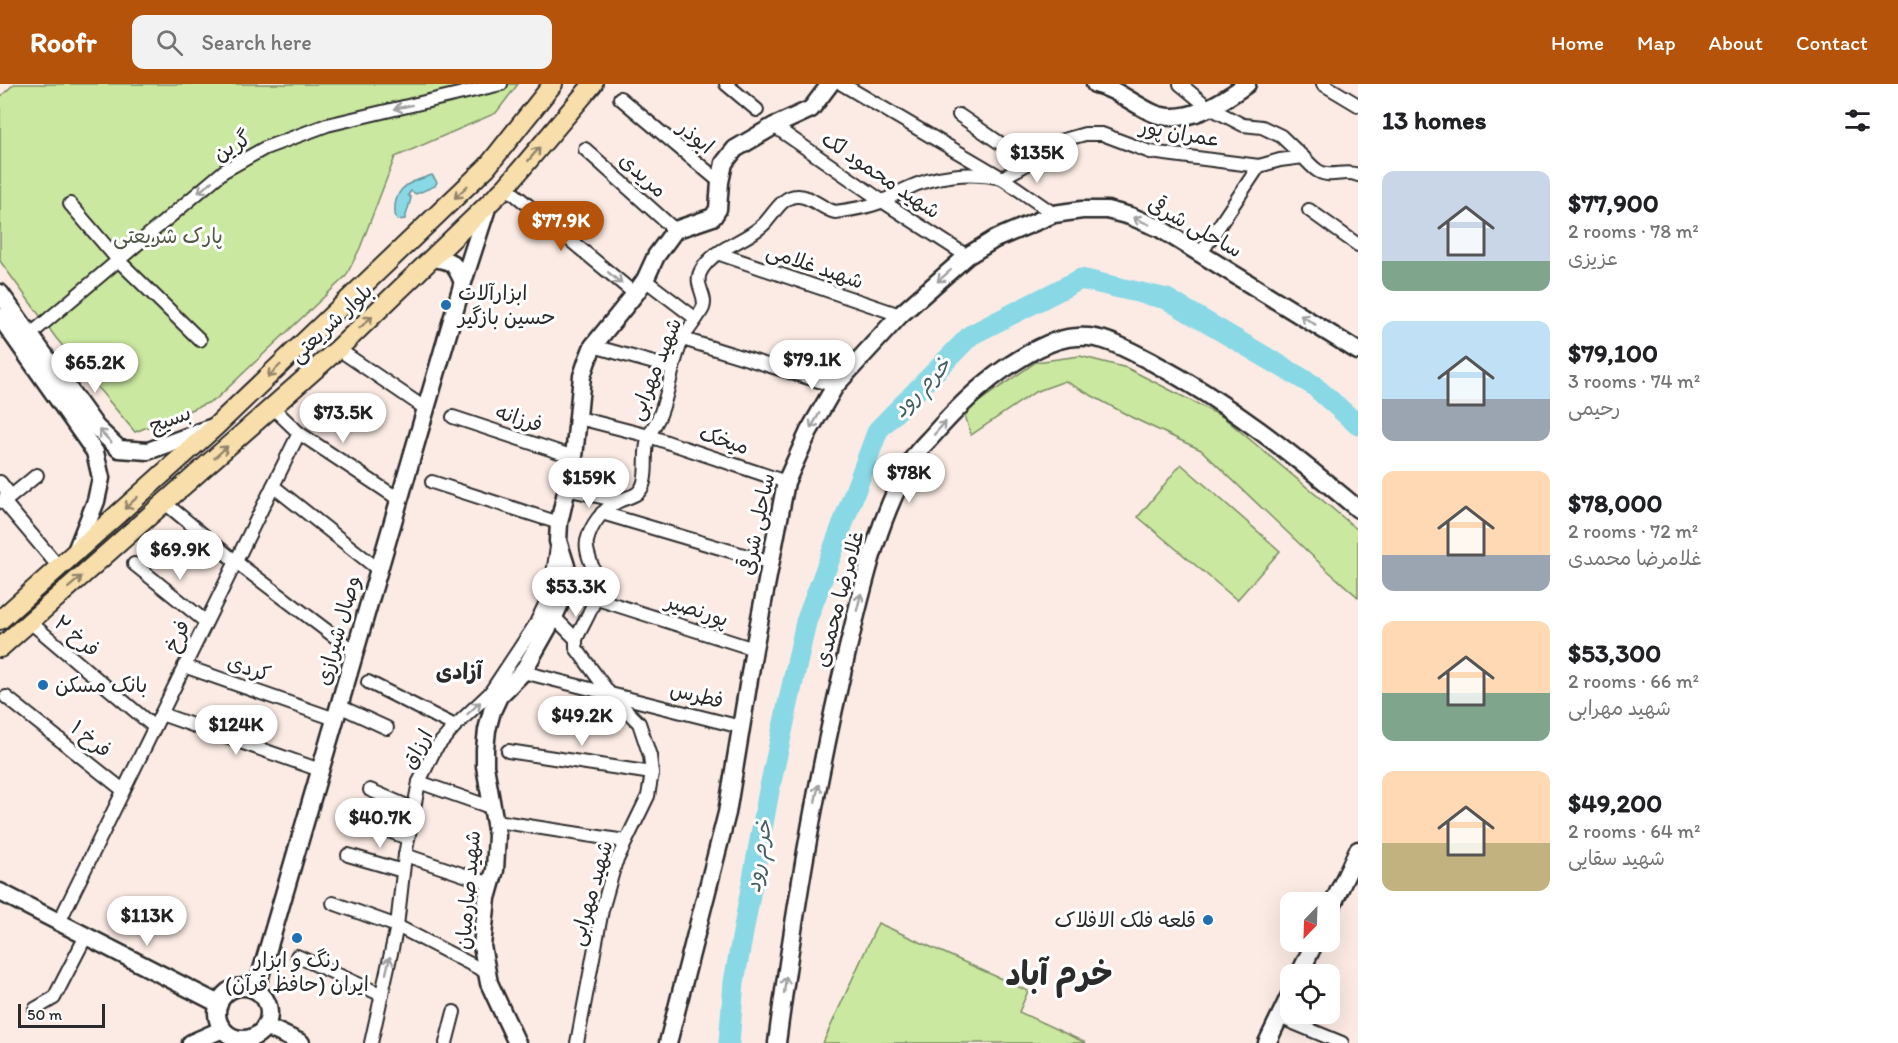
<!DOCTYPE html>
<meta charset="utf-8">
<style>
body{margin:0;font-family:Itim,"Playpen Sans Arabic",sans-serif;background:#f2f2f2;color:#202124;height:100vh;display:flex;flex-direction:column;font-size:22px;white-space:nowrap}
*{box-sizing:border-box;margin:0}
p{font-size:20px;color:#757577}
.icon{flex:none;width:33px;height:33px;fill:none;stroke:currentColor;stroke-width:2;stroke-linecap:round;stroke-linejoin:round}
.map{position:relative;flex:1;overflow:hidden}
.side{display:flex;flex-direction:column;background:#fff;width:540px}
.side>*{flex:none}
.needle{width:39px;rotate:203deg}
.controls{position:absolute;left:1280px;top:808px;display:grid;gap:12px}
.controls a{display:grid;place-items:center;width:60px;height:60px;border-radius:12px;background:#fff;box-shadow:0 6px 24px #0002;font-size:30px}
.scale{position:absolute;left:18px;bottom:15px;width:87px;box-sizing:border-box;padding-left:6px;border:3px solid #2b2b2b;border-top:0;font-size:16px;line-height:21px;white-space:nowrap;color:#2b2b2b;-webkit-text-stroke:4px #fff;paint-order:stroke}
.price{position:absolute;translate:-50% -51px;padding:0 14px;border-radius:21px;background:#fff;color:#222;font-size:20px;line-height:39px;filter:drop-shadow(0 2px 3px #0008)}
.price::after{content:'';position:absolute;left:50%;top:36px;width:18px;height:14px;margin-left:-9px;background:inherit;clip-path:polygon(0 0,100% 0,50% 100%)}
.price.on{background:#b45309;color:#fff}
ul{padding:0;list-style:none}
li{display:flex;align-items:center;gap:18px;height:150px;padding:0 24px}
li span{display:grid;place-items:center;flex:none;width:168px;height:120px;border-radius:12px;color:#555}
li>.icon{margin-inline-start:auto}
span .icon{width:72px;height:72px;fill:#fffc;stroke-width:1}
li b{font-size:26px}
h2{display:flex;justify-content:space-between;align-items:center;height:72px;padding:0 24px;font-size:26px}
header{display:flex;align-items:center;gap:36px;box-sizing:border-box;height:84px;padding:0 30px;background:#b45309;color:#fff}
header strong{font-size:28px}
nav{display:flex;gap:33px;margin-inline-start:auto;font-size:21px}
.search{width:420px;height:54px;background:#f2f2f2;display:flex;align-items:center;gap:15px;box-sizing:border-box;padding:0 21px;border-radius:12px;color:#757577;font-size:22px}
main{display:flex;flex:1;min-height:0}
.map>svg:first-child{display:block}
.green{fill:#cae89f;stroke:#7a8a65;stroke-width:1.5}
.water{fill:#89d8e6;stroke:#63939b;stroke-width:1.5}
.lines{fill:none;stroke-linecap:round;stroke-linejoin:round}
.river{stroke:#89d8e6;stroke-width:21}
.street-casing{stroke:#2b2b2b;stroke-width:16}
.secondary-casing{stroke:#2b2b2b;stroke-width:21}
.primary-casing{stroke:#2b2b2b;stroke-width:22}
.street{stroke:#fff;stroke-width:12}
.secondary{stroke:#fff;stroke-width:16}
.primary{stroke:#f8deab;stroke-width:18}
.oneway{stroke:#a0a0a0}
.oneway2{stroke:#92846b}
.poi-dot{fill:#1f6fb2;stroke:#fff;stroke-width:2}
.labels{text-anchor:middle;stroke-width:6;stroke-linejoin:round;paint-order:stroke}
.street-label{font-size:21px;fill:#2b2b2b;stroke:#fff}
.park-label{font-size:21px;fill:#535a48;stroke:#fff}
.poi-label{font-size:21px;fill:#2b2b2b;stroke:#fff;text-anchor:start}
.water-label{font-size:22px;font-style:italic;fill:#475f63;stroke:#fff}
.neighbourhood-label{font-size:22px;font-weight:bold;fill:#2b2b2b;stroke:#fff}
.town-label{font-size:33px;font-weight:bold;fill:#2b2b2b;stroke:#fff}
</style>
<header>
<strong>Roofr</strong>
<div class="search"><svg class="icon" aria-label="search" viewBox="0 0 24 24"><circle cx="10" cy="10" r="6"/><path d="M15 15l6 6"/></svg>Search here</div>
<nav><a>Home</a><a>Map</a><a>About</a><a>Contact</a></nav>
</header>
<main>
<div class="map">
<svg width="1358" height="959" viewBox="0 0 1358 959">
<rect width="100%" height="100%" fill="#fbebe4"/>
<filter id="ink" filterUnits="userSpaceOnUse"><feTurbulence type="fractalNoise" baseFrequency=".0167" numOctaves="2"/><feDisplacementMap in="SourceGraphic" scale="12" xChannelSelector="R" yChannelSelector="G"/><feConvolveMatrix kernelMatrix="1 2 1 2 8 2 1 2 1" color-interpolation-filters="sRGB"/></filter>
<g filter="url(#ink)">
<g class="green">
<path d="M14 0H518L496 29 395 73 360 164 346 192 215 316 135 348 56 254 0 177V13Z"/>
<path d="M1080 272 1127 284 1223 333 1358 446V513L1327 486 1201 366 1133 334 1065 297 1035 308 971 351 964 328 1036 278Z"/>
<path d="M1181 380 1280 467 1237 516 1138 433Z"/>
<path d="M878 839 1028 907 1019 928 1086 959H823Z"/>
</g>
<path class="water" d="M432 91 437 98 435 102 416 110 411 107 408 111 411 114 405 135 397 136C394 131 395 128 395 121 398 100 414 97 432 91Z"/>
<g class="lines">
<path class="river" d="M729 959 734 898 769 707 806 538 878 346 971 251 1081 195 1167 215 1313 301 1358 341"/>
<g class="street-casing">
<g id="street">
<path d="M726 0 757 26"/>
<path d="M842 0 1002 94 1054 130"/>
<path d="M1180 0 1208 23 1243 41 1262 43 1281 52 1303 73"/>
<path d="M1323 0 1358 21"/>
<path d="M620 14 720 98"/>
<path d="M959 31 1029 79"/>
<path d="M774 42 882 117 967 172"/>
<path d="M585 65 675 146"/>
<path d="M1002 94 1029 79 1044 66 1060 57 1085 50H1102L1150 68 1259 82 1280 76 1303 73C1308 78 1313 84 1318 87 1331 95 1345 85 1358 91"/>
<path d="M506 103 635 210"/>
<path d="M70 120 118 176 200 256"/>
<path d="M1309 126 1358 161"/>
<path d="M717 169 900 231"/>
<path d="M1201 169 1259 82"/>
<path d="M645 196 695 234"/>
<path d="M31 250 224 87 265 64 327 41 501 0"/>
<path d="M683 255 835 302"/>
<path d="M593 262 672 284"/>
<path d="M338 265 426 325"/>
<path d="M272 323 299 349 400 416"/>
<path d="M453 333 574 373"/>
<path d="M579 334 649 352 786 398"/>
<path d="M0 398 7 407 4 418 59 483"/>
<path d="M432 398 559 439"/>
<path d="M273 402 379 486"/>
<path d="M567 405 618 417"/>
<path d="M3 419 37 391"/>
<path d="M165 419 236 478 355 568"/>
<path d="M602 429 771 479"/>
<path d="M134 480 206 538"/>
<path d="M594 514 754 565"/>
<path d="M554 533 576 555"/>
<path d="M30 538 154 643"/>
<path d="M184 582 335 635"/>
<path d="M523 588 741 643"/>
<path d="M368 598 455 642"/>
<path d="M6 613 123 706"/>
<path d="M339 622 387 644"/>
<path d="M161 630 320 686"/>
<path d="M508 667 652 689"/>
<path d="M419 698 493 724"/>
<path d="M370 706 414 725"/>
<path d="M496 737 625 757"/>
<path d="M364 738 408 754"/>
<path d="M348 771 403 787"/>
<path d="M405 771 491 800"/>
<path d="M333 819 397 842 486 888"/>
<path d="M59 838 299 349"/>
<path d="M297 872 382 911"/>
<path d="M35 925 54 914 86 852"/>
<path d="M1279 933 1342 959"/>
<path d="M371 959 397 842 405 771 419 698 435 665 455 642 490 609 535 541 550 510 557 463"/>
<path d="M446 959 454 928"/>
<path d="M577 959 602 826 615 780 648 712 652 689 650 672 639 639 609 609 576 564V555C583 540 595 522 597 505 599 489 584 472 587 457 591 441 602 426 617 418 627 412 640 414 644 398 648 383 643 367 649 353 652 344 658 337 661 328 670 304 672 278 683 254 689 244 698 234 703 224 708 211 692 200 702 185 717 162 746 158 764 140 774 130 782 112 797 112 810 111 822 125 835 128 850 126 871 123 885 116 892 113 898 108 906 105 935 91 970 87 1002 94"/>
</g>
</g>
<g class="secondary-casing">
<g id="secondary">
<path d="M1095 0C1117 5 1133 20 1153 29 1185 43 1222 18 1247 0"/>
<path d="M432 174C453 176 455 180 463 198"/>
<path d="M0 209 96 343 119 365 148 367 213 343"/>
<path d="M0 233 95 368 101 394 96 417 76 467"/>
<path d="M0 808 219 920"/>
<path d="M1329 828 1358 766"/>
<path d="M1299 891 1315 858"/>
<circle cx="243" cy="929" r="26"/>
<path d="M256 906 463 198 488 121"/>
<path d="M265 942 301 959"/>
<path d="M191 959 223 945"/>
<path d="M517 959 489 899 482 862 487 814 495 786 497 751 485 682V665L487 646 492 627 499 612 523 588 554 533 568 502 566 482 558 457 559 439 574 373 582 292 587 277 593 262 635 210 645 196 656 172 675 146 713 133 718 125 720 98 724 79 735 65 774 42 811 25 830 0"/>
<path d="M668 959 727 729 754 565 786 398 809 347 835 302 900 231 967 172 995 155 1054 130 1082 126H1107L1130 132 1159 144 1358 267"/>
<path d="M777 959C794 828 816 697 847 568 863 502 878 432 914 373 919 365 927 358 933 351 955 326 977 304 1004 285 1025 271 1051 254 1077 253 1105 251 1128 266 1152 278 1229 319 1292 370 1358 425"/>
<path d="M1267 959 1290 911"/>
</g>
</g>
<g class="primary-casing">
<g id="primary">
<path d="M0 536 216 342 487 83 553 0"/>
<path d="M0 564 338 265 506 103 593 0"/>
</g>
</g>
<use href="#street" class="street"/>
<use href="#secondary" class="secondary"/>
<use href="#primary" class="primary"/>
</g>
<defs><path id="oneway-shaft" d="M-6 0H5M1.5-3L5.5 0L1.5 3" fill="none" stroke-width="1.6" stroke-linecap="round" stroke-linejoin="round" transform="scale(1.5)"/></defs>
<g class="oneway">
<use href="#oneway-shaft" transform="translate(403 23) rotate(167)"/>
<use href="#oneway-shaft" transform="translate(205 103) rotate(140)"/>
<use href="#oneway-shaft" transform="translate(1141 137) rotate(-157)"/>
<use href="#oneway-shaft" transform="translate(944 192) rotate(139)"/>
<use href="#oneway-shaft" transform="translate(615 194) rotate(40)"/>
<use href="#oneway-shaft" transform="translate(1308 236) rotate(-148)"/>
<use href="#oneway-shaft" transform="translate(815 337) rotate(119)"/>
<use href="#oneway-shaft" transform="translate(940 344) rotate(-48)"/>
<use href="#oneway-shaft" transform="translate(105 352) rotate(-135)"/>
<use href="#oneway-shaft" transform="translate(859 518) rotate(-76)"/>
<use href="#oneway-shaft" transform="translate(474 624) rotate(-43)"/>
<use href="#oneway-shaft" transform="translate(817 709) rotate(-78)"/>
<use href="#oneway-shaft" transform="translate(388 881) rotate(-77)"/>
<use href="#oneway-shaft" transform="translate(785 901) rotate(-83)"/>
</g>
<g class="oneway2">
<use href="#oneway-shaft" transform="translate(534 70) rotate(-50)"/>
<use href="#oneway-shaft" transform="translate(461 108) rotate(136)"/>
<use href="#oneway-shaft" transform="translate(366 238) rotate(-44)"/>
<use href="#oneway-shaft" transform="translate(274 287) rotate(136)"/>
<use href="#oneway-shaft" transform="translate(221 368) rotate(-42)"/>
<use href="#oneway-shaft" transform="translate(131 419) rotate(138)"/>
<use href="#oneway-shaft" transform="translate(75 498) rotate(-41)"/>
</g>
</g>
<g class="poi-dot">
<circle cx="446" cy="221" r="6"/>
<circle cx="43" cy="601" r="6"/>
<circle cx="1208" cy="836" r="6"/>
<circle cx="297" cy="854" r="6"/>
</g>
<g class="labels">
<g class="street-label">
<text transform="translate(1180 49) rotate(10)" y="7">عمران پور</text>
<text transform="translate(696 53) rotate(40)" y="7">ابوذر</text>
<text transform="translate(232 62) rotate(-31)" y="7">گرین</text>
<text transform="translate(643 91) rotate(42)" y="7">مریدی</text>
<text transform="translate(881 91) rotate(34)" y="7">شهید محمود لک</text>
<text transform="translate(1195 143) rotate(29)" y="7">ساحلی شرقی</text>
<text transform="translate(815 182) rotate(19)" y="7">شهید غلامی</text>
<text transform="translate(331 239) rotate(-43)" y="7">بلوار شریعتی</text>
<text transform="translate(655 285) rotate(-68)" y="7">شهید مهرابی</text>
<text transform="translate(519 334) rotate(18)" y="7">فرزانه</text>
<text transform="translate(170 335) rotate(-20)" y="7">بسیج</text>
<text transform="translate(724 356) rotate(18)" y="7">میخک</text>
<text transform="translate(757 440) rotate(-78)" y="7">ساحلی شرقی</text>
<text transform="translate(839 515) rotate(-75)" y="7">غلامرضا محمدی</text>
<text transform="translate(697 526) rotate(18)" y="7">پورنصیر</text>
<text transform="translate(338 546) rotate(-74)" y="7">وصال شیرازی</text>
<text transform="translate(77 552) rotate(40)" y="7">فرخ ۲</text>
<text transform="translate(177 552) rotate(-64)" y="7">فرخ</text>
<text transform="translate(249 584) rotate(19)" y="7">کردی</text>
<text transform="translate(697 611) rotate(14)" y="7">فطرس</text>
<text transform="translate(91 655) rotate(39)" y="7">فرخ ۱</text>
<text transform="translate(417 665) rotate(-60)" y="7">ارزاق</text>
<text transform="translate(468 806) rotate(-85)" y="7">شهید صارمیان</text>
<text transform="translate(591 809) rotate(-74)" y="7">شهید مهرابی</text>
</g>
<g class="park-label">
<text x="168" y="159">پارک شریعتی</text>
</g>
<g class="poi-label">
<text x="458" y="216">ابزارآلات<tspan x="458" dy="24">حسین بازگیر</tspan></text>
<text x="55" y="608">بانک مسکن</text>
<text x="1196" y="843" text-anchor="end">قلعه فلک الافلاک</text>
<text x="297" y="883" text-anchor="middle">رنگ و ابزار<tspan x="297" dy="24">ایران (حافظ قرآن)</tspan></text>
</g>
<g class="water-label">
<text transform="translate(921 303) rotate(-46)" y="8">خرم رود</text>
<text transform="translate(758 772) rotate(-80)" y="8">خرم رود</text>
</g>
<g class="neighbourhood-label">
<text x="459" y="595">آزادی</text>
</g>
<g class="town-label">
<text x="1059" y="901">خرم آباد</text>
</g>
</g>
</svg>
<div class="controls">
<a><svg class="needle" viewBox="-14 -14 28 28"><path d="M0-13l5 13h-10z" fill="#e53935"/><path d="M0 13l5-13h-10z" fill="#757577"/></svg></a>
<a><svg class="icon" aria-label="locate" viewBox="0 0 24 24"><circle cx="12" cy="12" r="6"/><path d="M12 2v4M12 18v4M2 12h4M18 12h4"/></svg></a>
</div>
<div class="scale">50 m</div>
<b class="price" style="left:1037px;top:100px">$135K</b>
<b class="price on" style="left:561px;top:168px">$77.9K</b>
<b class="price" style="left:812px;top:307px">$79.1K</b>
<b class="price" style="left:95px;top:310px">$65.2K</b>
<b class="price" style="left:343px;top:360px">$73.5K</b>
<b class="price" style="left:909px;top:420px">$78K</b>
<b class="price" style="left:589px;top:425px">$159K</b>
<b class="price" style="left:180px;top:497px">$69.9K</b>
<b class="price" style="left:576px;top:534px">$53.3K</b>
<b class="price" style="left:582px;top:663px">$49.2K</b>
<b class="price" style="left:236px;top:672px">$124K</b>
<b class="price" style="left:380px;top:765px">$40.7K</b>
<b class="price" style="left:147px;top:863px">$113K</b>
</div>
<section class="side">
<h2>13 homes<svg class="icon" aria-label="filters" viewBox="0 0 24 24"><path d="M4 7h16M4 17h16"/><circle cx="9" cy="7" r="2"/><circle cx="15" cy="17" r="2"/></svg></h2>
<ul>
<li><span style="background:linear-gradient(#c9d6e8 75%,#7fa58c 0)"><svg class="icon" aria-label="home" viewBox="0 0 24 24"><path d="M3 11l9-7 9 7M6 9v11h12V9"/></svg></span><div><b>$77,900</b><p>2 rooms · 78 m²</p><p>عزیزی</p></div></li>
<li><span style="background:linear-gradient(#bfe0f5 65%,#9aa5b1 0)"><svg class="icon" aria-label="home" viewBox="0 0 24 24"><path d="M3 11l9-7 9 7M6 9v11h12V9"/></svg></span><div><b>$79,100</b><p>3 rooms · 74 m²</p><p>رحیمی</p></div></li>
<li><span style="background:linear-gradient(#ffd9b3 70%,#9aa5b1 0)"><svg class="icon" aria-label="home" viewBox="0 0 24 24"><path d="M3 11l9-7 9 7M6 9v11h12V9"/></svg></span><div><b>$78,000</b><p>2 rooms · 72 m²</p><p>غلامرضا محمدی</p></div></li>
<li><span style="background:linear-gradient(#ffd9b3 60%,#7fa58c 0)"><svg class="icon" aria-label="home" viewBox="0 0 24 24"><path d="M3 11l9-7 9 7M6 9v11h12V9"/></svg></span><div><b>$53,300</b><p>2 rooms · 66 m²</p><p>شهید مهرابی</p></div></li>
<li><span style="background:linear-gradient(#ffd9b3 60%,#c2b280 0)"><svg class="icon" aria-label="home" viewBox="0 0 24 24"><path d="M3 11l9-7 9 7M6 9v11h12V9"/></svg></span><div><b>$49,200</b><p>2 rooms · 64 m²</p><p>شهید سقایی</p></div></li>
</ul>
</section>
</main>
